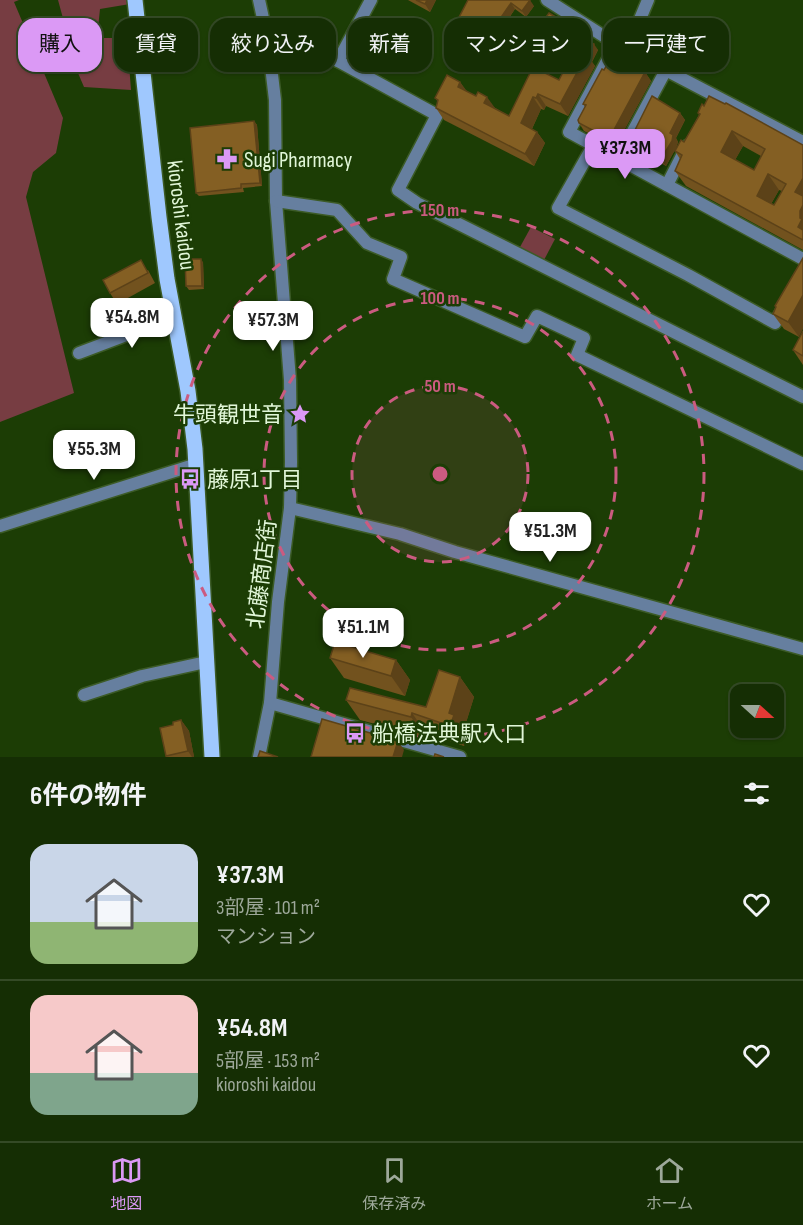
<!DOCTYPE html>
<html lang="ja">
<meta charset="utf-8">
<style>
body{margin:0;font-family:"Sofia Sans Condensed","Noto Sans JP",sans-serif;background:#1e360e;color:#f1f3f6;height:100vh;display:flex;flex-direction:column;font-size:22px;white-space:nowrap}
*{box-sizing:border-box;margin:0}
p{font-size:20px;color:#9da89a}
.icon{flex:none;width:33px;height:33px;fill:none;stroke:currentColor;stroke-width:2;stroke-linecap:round;stroke-linejoin:round}
.map{position:relative;height:757px;overflow:hidden}
.sheet{display:flex;flex-direction:column;background:#152e04;flex:1}
.sheet>*{flex:none}
.guide{position:absolute;left:18px;top:18px;width:768px;height:54px;display:flex;gap:12px}
.needle{width:39px;rotate:111deg}
.controls{position:absolute;left:730px;top:684px;display:grid;gap:12px}
.controls a{display:grid;place-items:center;width:54px;height:54px;border-radius:12px;background:#152e04;box-shadow:0 2px 4px #0004,0 0 0 2px #344a26;font-size:30px}
.price{position:absolute;translate:-50% -51px;padding:0 14px;border-radius:12px;background:#fff;color:#222;font-size:20px;line-height:39px;filter:drop-shadow(0 2px 3px #0008)}
.price::after{content:'';position:absolute;left:50%;top:36px;width:18px;height:14px;margin-left:-9px;background:inherit;clip-path:polygon(0 0,100% 0,50% 100%)}
.price.current{background:#db99f5;color:#111}
ul{padding:0;list-style:none}
li{display:flex;align-items:center;gap:18px;height:150px;padding:0 30px}
li+li{border-top:2px solid #344a26}
li span{display:grid;place-items:center;flex:none;width:168px;height:120px;border-radius:18px;color:#555}
li>.icon{margin-inline-start:auto}
span .icon{width:72px;height:72px;fill:#fffc;stroke-width:1}
li b{font-size:26px}
h2{display:flex;justify-content:space-between;align-items:center;height:72px;padding:0 30px;font-size:26px}
.tag{padding:0 21px;border-radius:18px;background:#152e04;box-shadow:0 2px 4px #0004,0 0 0 2px #344a26;font-size:21px;line-height:54px}
.tag.current{background:#db99f5;color:#111}
.tab-bar{display:flex;justify-content:space-around;align-items:center;height:84px;border-top:2px solid #344a26;background:#152e04;font-size:16px;color:#9da89a}
.tab-bar a{display:grid;justify-items:center;gap:3px}
.tab-bar .current{color:#db99f5}
.map>svg:first-child{display:block}
.green{fill:#773d42}
.lines{fill:none;stroke-linecap:round;stroke-linejoin:round}
.minor-casing{stroke:#3c5b27;stroke-width:15}
.tertiary-casing{stroke:#3c5b27;stroke-width:15}
.primary-casing{stroke:#3c5b27;stroke-width:18}
.minor{stroke:#667f9f;stroke-width:12}
.tertiary{stroke:#667f9f;stroke-width:12}
.primary{stroke:#9fc8fe;stroke-width:15}
.wall{fill:#72521e;fill-rule:evenodd}
.shaded-wall{fill:#5c4218}
.building{fill:#845f23;stroke:#5c4218;stroke-width:1.5;fill-rule:evenodd}
.ring{fill:none;stroke:#cb5b80;stroke-width:3;stroke-dasharray:10 8}
.labels{text-anchor:middle;stroke-width:5;stroke-linejoin:round;paint-order:stroke}
.poi-label{font-size:22px;fill:#e1f6d8;stroke:#1c3d05;text-anchor:start}
.street-label{font-size:22px;fill:#e1f6d8;stroke:#1c3d05}
.centre{fill:#cb5b80;stroke:#1c3d05;stroke-width:3}
.ring-label{font-size:18px;text-anchor:middle;font-weight:bold;fill:#cb5b80;stroke:#1c3d05;stroke-width:5;stroke-linejoin:round;paint-order:stroke}
</style>
<div class="map">
<svg width="803" height="757" viewBox="0 0 803 757">
<rect width="100%" height="100%" fill="#1c3d05"/>
<g class="green">
<path d="M0 0H19L14 2 63 118 56 153 33 172 26 197 74 393 0 422Z"/>
<path d="M58 0H129L130 4 100 9 97 38H127L131 90 84 87 78 73Z"/>
<path d="M531 227 555 239 544 260 520 247Z"/>
</g>
<g class="lines">
<g class="minor-casing">
<g id="minor">
<path d="M259 0 268 41 275 100 276 201 290 380 291 462 290 508 278 602 270 703 259 757"/>
<path d="M268 41 304 48 338 61 371 0"/>
<path d="M616 44 569 132 803 259"/>
<path d="M338 61 437 115 398 190 417 203 803 397"/>
<path d="M593 146 558 208 688 275 775 323 784 307"/>
<path d="M618 159 666 70"/>
<path d="M667 185 687 146"/>
<path d="M276 201 337 210 367 243 401 257 393 279 525 337 537 316 584 338 577 355 803 464"/>
<path d="M79 353 174 317"/>
<path d="M290 508 400 534 455 552 803 649"/>
<path d="M0 526 197 464"/>
<path d="M84 695 142 676 206 662"/>
<path d="M270 703 460 757"/>
</g>
</g>
<g class="tertiary-casing">
<g id="tertiary">
<path d="M547 0 616 44 803 142"/>
<path d="M627 50 648 0"/>
</g>
</g>
<g class="primary-casing">
<path id="primary" d="M135 0 159 217 167 279 188 391 195 449 212 757"/>
</g>
<use href="#minor" class="minor"/>
<use href="#tertiary" class="tertiary"/>
<use href="#primary" class="primary"/>
</g>
<g class="wall">
<path d="M408 0H436L430 12Z"/>
<path d="M468 0 534 6 526 17 515 9 501 30 512 41 500 56 458 33 454 27Z"/>
<path d="M539 27 577 30 581 36 580 38 598 50 592 62 595 66 568 116 546 106 544 110 541 109 532 129 537 132 545 143 534 166 444 120 436 108 438 102 435 98 460 82 466 91 509 116 533 67 559 80 568 70 575 55 568 52 566 55 562 53 560 55 548 47 544 52 526 39 522 33Z"/>
<path d="M635 67 645 72 651 81 615 147 584 131 579 123 585 107 583 104 604 70Z"/>
<path d="M680 113 685 120 676 138 678 142 676 148 666 166 649 157 647 159 645 158 643 163 631 155 626 148Z"/>
<path d="M698 113 803 145V250L686 186 675 171 680 159 675 151 684 142 699 115ZM743 146 761 156 754 170 735 160ZM779 190 782 191 774 205 771 204Z"/>
<path d="M254 121 257 125 262 186 243 188 244 192 199 196 196 193Z"/>
<path d="M803 258 799 337 784 329 773 314 776 308 775 306Z"/>
<path d="M203 262 204 289 189 290 186 286Z"/>
<path d="M148 270 155 283 117 304 110 293Z"/>
<path d="M803 331V365L793 350Z"/>
<path d="M330 658 396 660 410 680 405 696 344 678Z"/>
<path d="M460 677 474 697 464 729 468 735 464 746 426 733 425 737 360 720 346 700 426 707Z"/>
<path d="M181 720 189 731 194 757H166V756L173 725Z"/>
</g>
<g class="shaded-wall">
<path d="M427 0H436L430 12 425 4Z"/>
<path d="M530 0 534 6 526 17 522 11Z"/>
<path d="M511 3 515 9 499 32 495 26Z"/>
<path d="M577 30 581 36 578 41 574 35Z"/>
<path d="M508 35 512 41 500 56 496 51Z"/>
<path d="M544 41 548 47 544 52 540 46Z"/>
<path d="M594 44 598 50 592 62 595 66 568 116 560 104 587 54Z"/>
<path d="M564 46 568 52 566 55 562 49Z"/>
<path d="M558 47 562 53 560 55 556 50Z"/>
<path d="M629 58 635 67 627 63Z"/>
<path d="M645 72 651 81 615 147 609 139Z"/>
<path d="M460 82 469 94 458 87Z"/>
<path d="M538 94 546 106 544 110 536 98Z"/>
<path d="M487 97 495 108 492 115 484 103Z"/>
<path d="M533 97 541 109 529 135 521 123Z"/>
<path d="M680 113 685 120 676 138 678 142 676 148 666 166 661 159 670 133Z"/>
<path d="M254 121 257 125 262 186 260 183Z"/>
<path d="M732 131 743 146 731 167 721 152Z"/>
<path d="M537 132 545 143 534 166 525 154Z"/>
<path d="M644 150 649 157 647 159 642 152Z"/>
<path d="M640 151 645 158 643 163 638 156Z"/>
<path d="M768 174 779 190 767 211 757 196Z"/>
<path d="M803 178V203L795 192Z"/>
<path d="M803 205V235L798 227 800 211Z"/>
<path d="M201 259 203 262 204 289 202 286Z"/>
<path d="M803 295V329L799 337 788 322Z"/>
<path d="M396 660 410 680 405 696 391 676Z"/>
<path d="M460 677 474 697 464 729 468 735 464 746 450 726 449 713Z"/>
<path d="M412 713 426 733 425 737 411 717Z"/>
<path d="M181 720 189 731 194 757H192L188 751Z"/>
<path d="M398 741 404 750 402 757H393Z"/>
</g>
<g class="building">
<path d="M416 0H427L425 4Z"/>
<path d="M468 0H530L522 11 511 3 495 26 508 35 496 51 454 27Z"/>
<path d="M549 13 577 30 574 35 594 44 588 56 587 54 577 50 576 52 564 46 562 49 558 47 556 50 544 41 540 46 522 33 529 22 539 27Z"/>
<path d="M577 50 587 54 560 104 538 94 536 98 533 97 521 123 537 132 525 154 436 108 438 100 435 98 447 75 460 82 458 87 476 96 478 92 487 97 484 103 509 116 533 67 559 80 565 68 568 70Z"/>
<path d="M615 50 629 58 627 63 645 72 609 139 579 123 578 120 586 105 583 104 602 69 604 70Z"/>
<path d="M652 96 680 113 670 133 673 135 672 141 661 159 644 150 642 152 640 151 638 156 626 148Z"/>
<path d="M709 96 725 104 726 103 803 145V178L795 192 803 196V205L800 211V218L802 219 798 227 803 230V240L675 171 682 155 675 151 681 140 684 142 700 114 698 113 702 104 704 106ZM732 131 765 149 754 170 721 152ZM768 174 786 184 774 205 757 196Z"/>
<path d="M254 121 260 183 241 184V188L196 193 190 128Z"/>
<path d="M803 258V295L788 322 773 314 776 307 775 306Z"/>
<path d="M185 259H201L202 286H186Z"/>
<path d="M141 260 148 273 110 293 103 280Z"/>
<path d="M803 331V356L793 350Z"/>
<path d="M335 642 396 660 391 676 330 658Z"/>
<path d="M439 670 460 677 449 713 454 715 450 726 412 713 411 717 346 700 350 688 426 707Z"/>
<path d="M322 719 398 741 393 757H311Z"/>
<path d="M181 720 188 751 166 756 160 728 173 725V722Z"/>
<path d="M260 751 278 757H258Z"/>
<path d="M435 754 444 757H434Z"/>
</g>
<circle cx="440" cy="474" r="88" fill="#cb5b80" fill-opacity=".12"/>
<g class="ring">
<circle cx="440" cy="474" r="88"/>
<circle cx="440" cy="474" r="176"/>
<circle cx="440" cy="474" r="264"/>
</g>
<defs>
<g id="pharmacy-bare" transform="scale(1.62)"><path d="M-2-6h4v4h4v4h-4v4h-4v-4h-4v-4h4Z" fill="#db99f5" stroke="#1c3d05" stroke-width="2.5" paint-order="stroke"/></g>
<g id="sight-bare" transform="scale(1.62)"><path d="M0-6L1.8-2.2L6-1.7L2.9 1.2L3.7 5.4L0 3.3L-3.7 5.4L-2.9 1.2L-6-1.7L-1.8-2.2Z" fill="#db99f5" stroke="#1c3d05" stroke-width="2.5" paint-order="stroke"/></g>
<g id="bus-bare" transform="scale(1.62)"><path d="M-5-6H5V4H4V6H2V4H-2V6H-4V4H-5ZM-3.5-4V0h7V-4ZM-3.5 1.2v1.5H-2V1.2ZM2 1.2v1.5H3.5V1.2Z" fill="#db99f5" stroke="#1c3d05" stroke-width="2.5" paint-order="stroke"/></g>
</defs>
<g fill-rule="evenodd">
<use href="#pharmacy-bare" x="227" y="159"/>
<use href="#sight-bare" x="300" y="414"/>
<use href="#bus-bare" x="190" y="479"/>
<use href="#bus-bare" x="355" y="733"/>
</g>
<g class="labels">
<g class="poi-label">
<text x="244" y="167">Sugi Pharmacy</text>
<text x="283" y="422" text-anchor="end">牛頭観世音</text>
<text x="207" y="487">藤原1丁目</text>
<text x="372" y="741">船橋法典駅入口</text>
</g>
<g class="street-label">
<text transform="translate(182 215) rotate(83)" y="8">kioroshi kaidou</text>
<text transform="translate(261 574) rotate(-83)" y="8">北藤商店街</text>
</g>
</g>
<circle cx="440" cy="474" r="9" class="centre"/>
<g class="ring-label">
<text x="440" y="216">150 m</text>
<text x="440" y="304">100 m</text>
<text x="440" y="392">50 m</text>
</g>
</svg>
<div class="controls">
<a><svg class="needle" viewBox="-14 -14 28 28"><path d="M0-13l5 13h-10z" fill="#e53935"/><path d="M0 13l5-13h-10z" fill="#9da89a"/></svg></a>
</div>
<b class="price current" style="left:625px;top:180px">¥37.3M</b>
<b class="price" style="left:132px;top:349px">¥54.8M</b>
<b class="price" style="left:273px;top:352px">¥57.3M</b>
<b class="price" style="left:94px;top:481px">¥55.3M</b>
<b class="price" style="left:550px;top:563px">¥51.3M</b>
<b class="price" style="left:363px;top:659px">¥51.1M</b>
<div class="guide">
<a class="tag current">購入</a>
<a class="tag">賃貸</a>
<a class="tag">絞り込み</a>
<a class="tag">新着</a>
<a class="tag">マンション</a>
<a class="tag">一戸建て</a>
</div>
</div>
<section class="sheet">
<h2>6件の物件<svg class="icon" aria-label="filters" viewBox="0 0 24 24"><path d="M4 7h16M4 17h16"/><circle cx="9" cy="7" r="2"/><circle cx="15" cy="17" r="2"/></svg></h2>
<ul>
<li><span style="background:linear-gradient(#c9d6e8 65%,#8fb573 0)"><svg class="icon" aria-label="home" viewBox="0 0 24 24"><path d="M3 11l9-7 9 7M6 9v11h12V9"/></svg></span><div><b>¥37.3M</b><p>3部屋 · 101 m²</p><p>マンション</p></div><svg class="icon" aria-label="heart" viewBox="0 0 24 24"><path d="M12 20l-8-8c-3-5 5-10 8-4 3-6 11-1 8 4z"/></svg></li>
<li><span style="background:linear-gradient(#f6c9c9 65%,#7fa58c 0)"><svg class="icon" aria-label="home" viewBox="0 0 24 24"><path d="M3 11l9-7 9 7M6 9v11h12V9"/></svg></span><div><b>¥54.8M</b><p>5部屋 · 153 m²</p><p>kioroshi kaidou</p></div><svg class="icon" aria-label="heart" viewBox="0 0 24 24"><path d="M12 20l-8-8c-3-5 5-10 8-4 3-6 11-1 8 4z"/></svg></li>
</ul>
</section>
<nav class="tab-bar">
<a class="current"><svg class="icon" aria-label="map" viewBox="0 0 24 24"><path d="M3 6l6-2 6 2 6-2v14l-6 2-6-2-6 2zM9 4v14M15 6v14"/></svg>地図</a>
<a><svg class="icon" aria-label="saved" viewBox="0 0 24 24"><path d="M7 4h10v16l-5-4-5 4z"/></svg>保存済み</a>
<a><svg class="icon" aria-label="home" viewBox="0 0 24 24"><path d="M3 11l9-7 9 7M6 9v11h12V9"/></svg>ホーム</a>
</nav>
